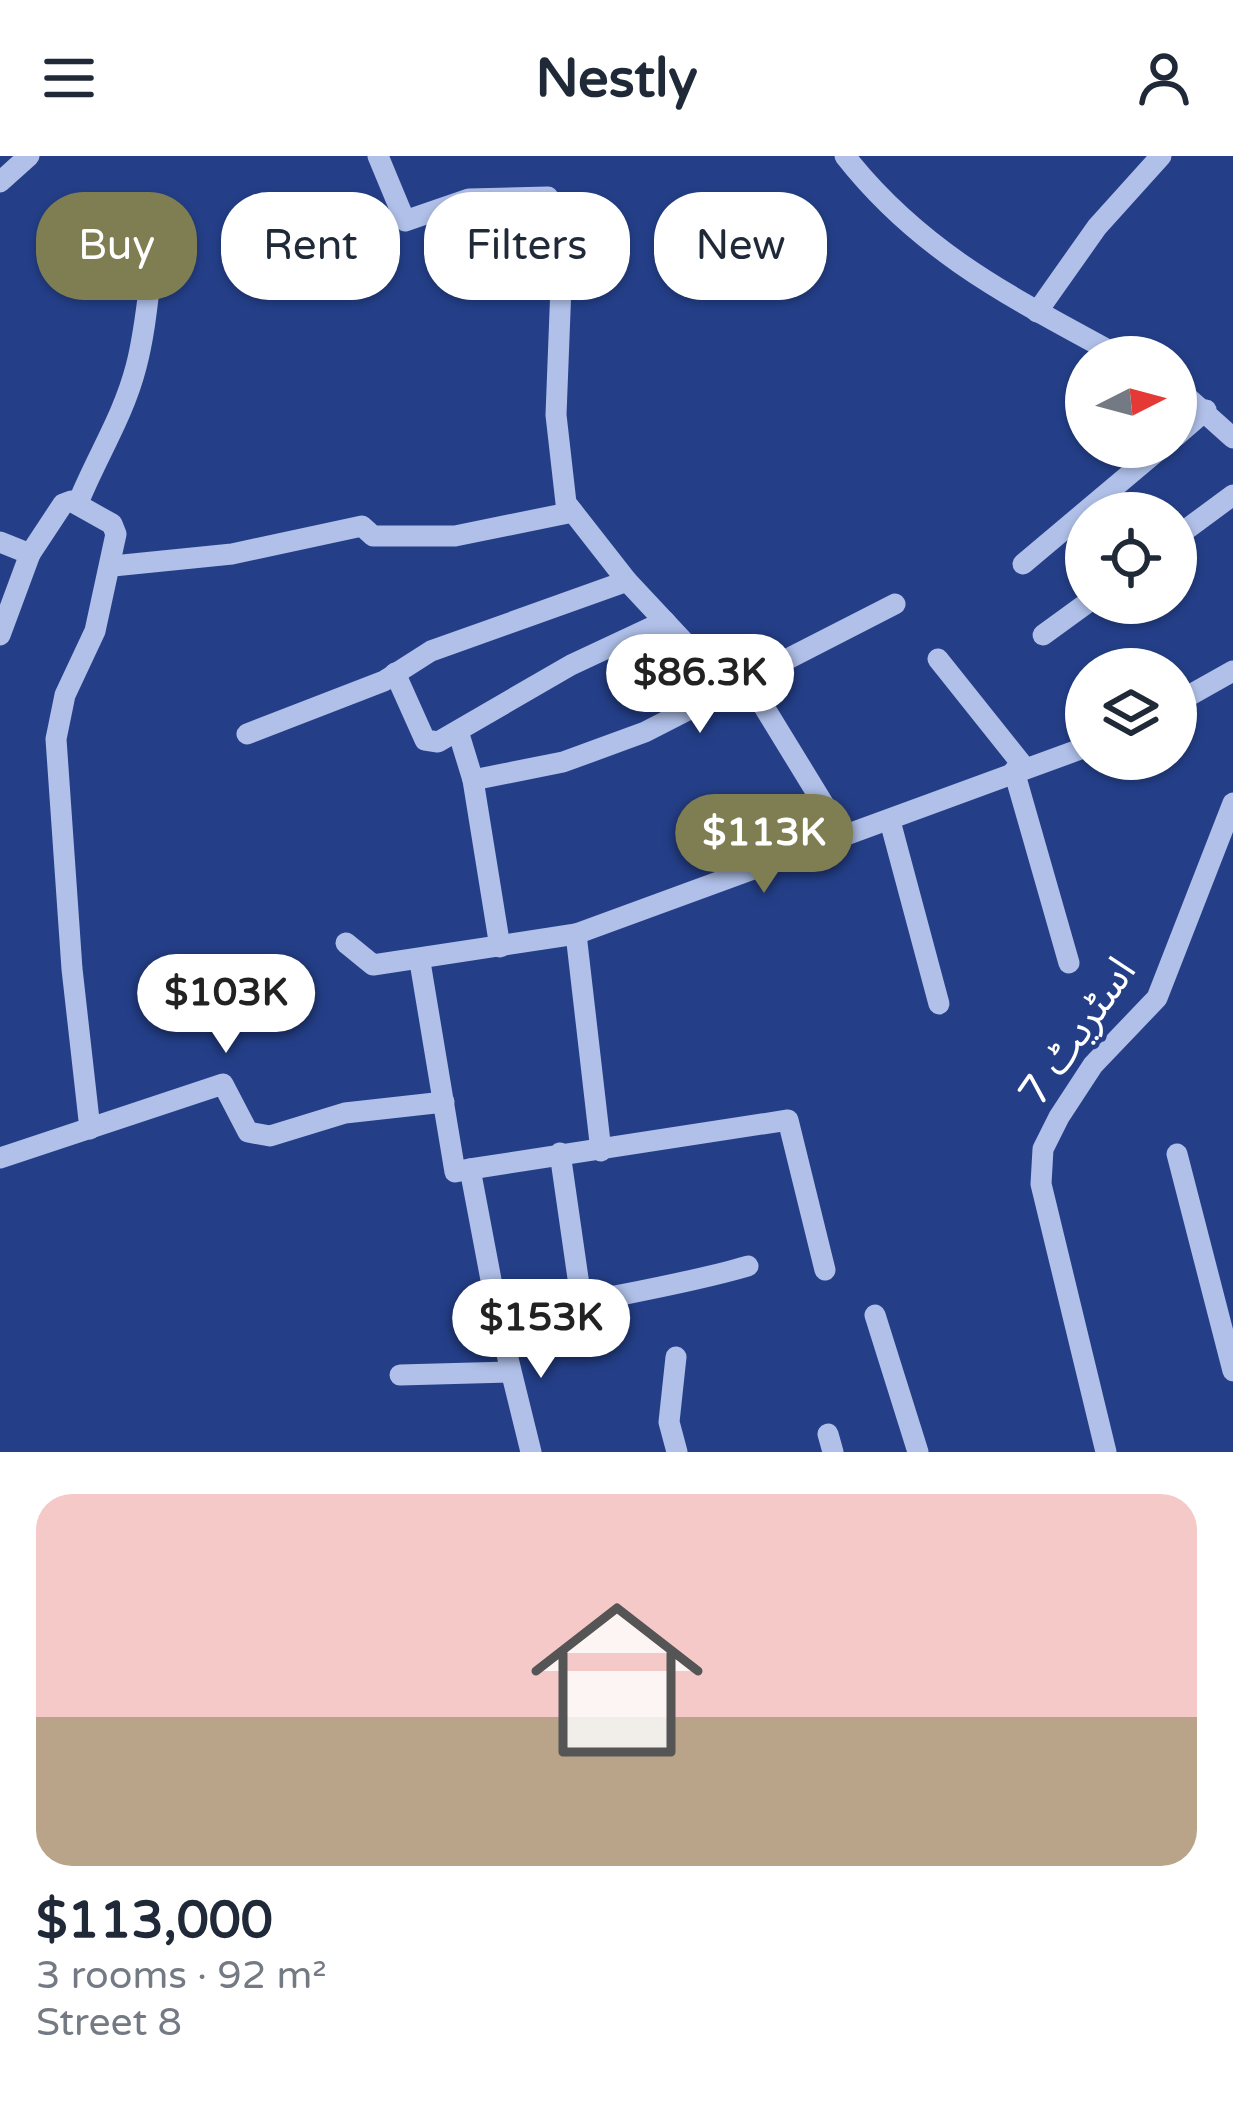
<!DOCTYPE html>
<meta charset="utf-8">
<style>
body{margin:0;font-family:"Varela Round","Noto Sans Arabic",sans-serif;background:#f2f2f3;color:#1f2937;height:100vh;display:flex;flex-direction:column;font-size:45px;white-space:nowrap}
*{box-sizing:border-box;margin:0}
p{font-size:39px;color:#747a83}
.icon{flex:none;width:66px;height:66px;fill:none;stroke:currentColor;stroke-width:2;stroke-linecap:round;stroke-linejoin:round}
.map{position:relative;height:1296px;overflow:hidden}
.side{display:flex;flex-direction:column;background:#fff;flex:1}
.side>*{flex:none}
.guide{position:absolute;left:36px;top:36px;width:1161px;height:108px;display:flex;gap:24px}
.needle{width:78px;rotate:84deg}
.buttons{position:absolute;left:1065px;top:180px;display:grid;gap:24px}
.buttons a{display:grid;place-items:center;width:132px;height:132px;border-radius:50%;background:#fff;box-shadow:0 3px 9px #0004;font-size:60px}
.price{position:absolute;translate:-50% -102px;padding:0 27px;border-radius:42px;background:#fff;color:#222;font-size:39px;line-height:78px;filter:drop-shadow(0 3px 6px #0008)}
.price::after{content:'';position:absolute;left:50%;top:72px;width:36px;height:27px;margin-left:-18px;background:inherit;clip-path:polygon(0 0,100% 0,50% 100%)}
.price.selected{background:#7f7d52;color:#fff}
ul{padding:0;list-style:none}
li{display:grid;align-content:center;gap:24px;height:636px;padding:0 36px}
li+li{border-top:3px solid #e0e1e3}
li span{display:grid;place-items:center;height:372px;border-radius:36px;color:#555}
li>.icon{margin-inline-start:auto}
span .icon{width:216px;height:216px;fill:#fffc;stroke-width:1}
li b{font-size:51px}
.pill{padding:0 42px;border-radius:48px;background:#fff;box-shadow:0 3px 9px #0004;font-size:42px;line-height:108px}
.pill.selected{background:#7f7d52;color:#fff}
header{display:flex;justify-content:space-between;align-items:center;height:156px;padding:0 36px;background:#fff;font-size:54px;font-weight:700}
.map>svg:first-child{display:block}
.lines{fill:none;stroke-linecap:round;stroke-linejoin:round}
.minor{stroke:#b0c0e9;stroke-width:21}
.labels{text-anchor:middle;stroke-width:9;stroke-linejoin:round;paint-order:stroke}
.street-label{font-size:42px;fill:#fff;stroke:#243f88}
</style>
<header><svg class="icon" aria-label="menu" viewBox="0 0 24 24"><path d="M4 6h16M4 12h16M4 18h16"/></svg>Nestly<svg class="icon" aria-label="person" viewBox="0 0 24 24"><circle cx="12" cy="8" r="4"/><path d="M4 21q1-7 8-7t8 7"/></svg></header>
<div class="map">
<svg width="1233" height="1296" viewBox="0 0 1233 1296">
<rect width="100%" height="100%" fill="#243f88"/>
<g class="lines">
<g class="minor">
<path d="M378 0 405 65 469 43 548 41 561 130 556 259 566 347 627 425 728 533"/>
<path d="M845 0C922 98 1015 143 1121 201"/>
<path d="M0 26 29 0"/>
<path d="M1037 156 1097 71 1161 0"/>
<path d="M1176 231 1233 282"/>
<path d="M1176 280 1206 254"/>
<path d="M78 347C97 300 123 261 136 211 149 162 149 112 159 63"/>
<path d="M1176 381 1233 339"/>
<path d="M0 386 30 398 63 348 71 345 112 368 116 378 95 475 65 539 56 583 72 813 90 973"/>
<path d="M1023 408 1162 291"/>
<path d="M113 410 232 398 362 370 373 380H455L573 356"/>
<path d="M0 479 30 398"/>
<path d="M1043 479 1087 447"/>
<path d="M938 503 1025 612"/>
<path d="M395 517 425 584 438 586 571 509 665 465"/>
<path d="M747 523 843 680"/>
<path d="M1176 547 1233 515"/>
<path d="M458 575 473 624 500 791"/>
<path d="M247 578 384 525 431 495 627 425"/>
<path d="M1014 615 1069 807"/>
<path d="M473 624 563 606 645 576 895 448"/>
<path d="M890 665 939 848"/>
<path d="M576 778 601 995"/>
<path d="M346 787 373 809 576 778 1086 591"/>
<path d="M420 806 455 1016 470 1013 499 1166C582 1143 666 1134 748 1110"/>
<path d="M560 997 581 1143"/>
<path d="M1177 998 1233 1215"/>
<path d="M0 1002 223 928 248 976 270 980 345 957 444 946"/>
<path d="M470 1013 788 964 825 1114"/>
<path d="M875 1159 918 1296"/>
<path d="M499 1166 531 1296"/>
<path d="M676 1201 669 1266 677 1296"/>
<path d="M400 1219 509 1216"/>
<path d="M828 1278 833 1296"/>
<path d="M1106 1296 1041 1028 1043 993 1059 961 1093 909 1157 842 1233 647"/>
</g>
</g>
<g class="labels">
<g class="street-label">
<text transform="translate(1076 875) rotate(-55)" y="15">اسٹریٹ 7</text>
</g>
</g>
</svg>
<div class="buttons">
<a><svg class="needle" viewBox="-14 -14 28 28"><path d="M0-13l5 13h-10z" fill="#e53935"/><path d="M0 13l5-13h-10z" fill="#747a83"/></svg></a>
<a><svg class="icon" aria-label="locate" viewBox="0 0 24 24"><circle cx="12" cy="12" r="6"/><path d="M12 2v4M12 18v4M2 12h4M18 12h4"/></svg></a>
<a><svg class="icon" aria-label="layers" viewBox="0 0 24 24"><path d="M12 4l9 5-9 5-9-5zM3 14l9 5 9-5"/></svg></a>
</div>
<b class="price" style="left:700px;top:580px">$86.3K</b>
<b class="price selected" style="left:764px;top:740px">$113K</b>
<b class="price" style="left:226px;top:900px">$103K</b>
<b class="price" style="left:541px;top:1225px">$153K</b>
<div class="guide">
<a class="pill selected">Buy</a>
<a class="pill">Rent</a>
<a class="pill">Filters</a>
<a class="pill">New</a>
</div>
</div>
<section class="side">
<ul>
<li><span style="background:linear-gradient(#f6c9c9 60%,#b9a48a 0)"><svg class="icon" aria-label="home" viewBox="0 0 24 24"><path d="M3 11l9-7 9 7M6 9v11h12V9"/></svg></span><div><b>$113,000</b><p>3 rooms · 92 m²</p><p>Street 8</p></div></li>
</ul>
</section>
